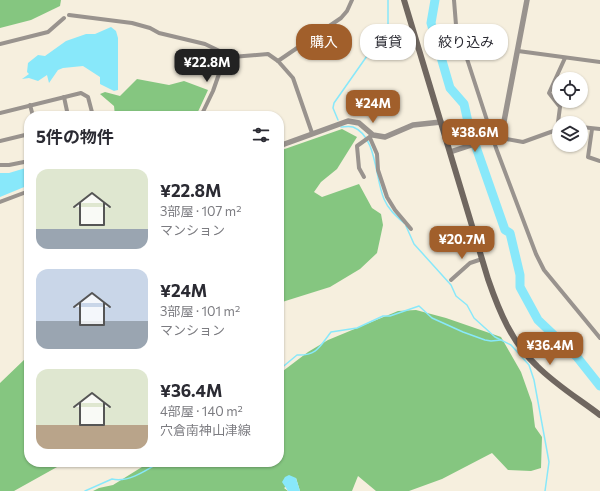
<!DOCTYPE html>
<html lang="ja">
<meta charset="utf-8">
<style>
body{margin:0;font-family:Commissioner,"Noto Sans JP",sans-serif;background:#f7f7f7;color:#2b2b33;height:100vh;display:flex;flex-direction:column;font-size:15px;white-space:nowrap}
*{box-sizing:border-box;margin:0}
p{font-size:13px;color:#7c7c81}
.icon{flex:none;width:22px;height:22px;fill:none;stroke:currentColor;stroke-width:2;stroke-linecap:round;stroke-linejoin:round}
.map{position:relative;flex:1;overflow:hidden}
.side{position:absolute;left:24px;top:111px;width:260px;height:356px;display:flex;flex-direction:column;background:#fff;border-radius:16px;box-shadow:0 1px 3px #0004}
.side>*{flex:none}
.guide{position:absolute;left:296px;top:24px;width:244px;height:36px;display:flex;gap:8px}
.buttons{position:absolute;left:552px;top:72px;display:grid;gap:8px}
.buttons a{display:grid;place-items:center;width:36px;height:36px;border-radius:50%;background:#fff;box-shadow:0 1px 3px #0004;font-size:20px}
.price{position:absolute;translate:-50% -34px;padding:0 9px;border-radius:8px;background:#a15f2b;color:#fff;font-size:13px;line-height:26px;filter:drop-shadow(0 1px 2px #0008)}
.price::after{content:'';position:absolute;left:50%;top:24px;width:12px;height:9px;margin-left:-6px;background:inherit;clip-path:polygon(0 0,100% 0,50% 100%)}
.price.on{background:#222;color:#fff}
ul{padding:0;list-style:none}
li{display:flex;align-items:center;gap:12px;height:100px;padding:0 12px}
li span{display:grid;place-items:center;flex:none;width:112px;height:80px;border-radius:12px;color:#555}
li>.icon{margin-inline-start:auto}
span .icon{width:48px;height:48px;fill:#fffc;stroke-width:1}
li b{font-size:17px}
h2{display:flex;justify-content:space-between;align-items:center;height:48px;padding:0 12px;font-size:17px}
.pill{padding:0 14px;border-radius:16px;background:#fff;box-shadow:0 1px 3px #0004;font-size:14px;line-height:36px}
.pill.on{background:#a15f2b;color:#fff}
.map>svg:first-child{display:block}
.forest{fill:#85c680}
.water{fill:#88e8fa}
.lines{fill:none;stroke-linecap:round;stroke-linejoin:round}
.stream{stroke:#88e8fa;stroke-width:1.5}
.river{stroke:#88e8fa;stroke-width:9}
.minor{stroke:#99938e;stroke-width:4}
.tertiary{stroke:#99938e;stroke-width:5.5}
.secondary{stroke:#706760;stroke-width:6}
</style>
<div class="map">
<svg width="600" height="491" viewBox="0 0 600 491">
<rect width="100%" height="100%" fill="#f6efde"/>
<g class="forest">
<path d="M0 0H61L60 6 31 20 0 28Z"/>
<path d="M137 79 169 85 184 81 208 90 196 116H115L114 106 100 94 105 92 120 96Z"/>
<path d="M342 129 357 137 337 169 321 182 314 192 322 197 359 184 372 208 381 214 383 225 377 253 360 269 330 287 279 303V151Z"/>
<path d="M416 310 446 318 501 337 521 372 532 403 535 427 542 437 541 468 531 471 508 470 492 453 442 479 409 491H376L358 476 352 491H300L296 478 284 488 288 491H93L99 488 113 485 150 462H279V374L308 352 328 340 398 311Z"/>
<path d="M29 341V462H66L14 491H0V383L25 359Z"/>
</g>
<g class="water">
<path d="M111 27 116 31 118 38V90L114 91 100 84V77L83 66 63 68 58 70 49 83 47 75 38 81 29 78 22 79 29 74 27 72 28 63 38 55 45 56 66 41 86 34H95Z"/>
<path d="M29 167V185L0 197V173H9Z"/>
<path d="M289 475 296 478 300 491H288L282 482 285 477Z"/>
</g>
<g class="lines">
<g class="stream">
<path d="M338 120 333 108 334 103 388 26V0"/>
<path d="M341 127C344 127 349 126 353 127 377 136 375 179 384 199 388 209 396 216 404 223"/>
<path d="M406 226 414 244 451 285 456 296 467 305 474 318 495 337 511 345 529 365 534 380 549 462 545 491"/>
<path d="M279 370 297 355C317 356 320 346 331 332L357 328 383 316H390L419 306 432 318 463 332 485 340 491 341 501 340"/>
<path d="M85 491 112 479C128 483 147 470 160 462"/>
</g>
<path class="river" d="M435 0 431 23 450 88 464 104 472 140 476 147 505 230 510 233 520 275V287L538 320 577 357 600 386"/>
<g class="minor">
<path d="M454 0 456 25 496 148 536 254 544 270 600 338"/>
<path d="M69 15 132 23 150 28 159 33 205 44 232 57 268 54 278 61 293 78 312 133"/>
<path d="M0 44 48 32 64 18"/>
<path d="M518 51 600 62"/>
<path d="M278 61 341 18 347 11 352 0"/>
<path d="M64 97 67 111"/>
<path d="M30 105 33 116"/>
<path d="M0 113 81 93 88 97 93 116"/>
<path d="M201 116 213 91 226 54"/>
<path d="M581 127 600 129"/>
<path d="M592 129 588 157 600 161"/>
<path d="M557 130 560 107 549 93 565 58"/>
<path d="M496 137 523 142 559 129"/>
<path d="M370 138 377 154 378 170 387 197 395 210 411 229"/>
<path d="M0 141 29 134"/>
<path d="M0 165H9L29 161"/>
<path d="M364 177 359 168 357 146 371 136"/>
<path d="M0 202 29 191"/>
<path d="M451 280 470 263 482 259"/>
</g>
<g class="tertiary">
<path d="M279 146 348 121 359 123 373 135 385 137 413 125 441 122"/>
<path d="M450 152 496 137 502 132 527 0"/>
</g>
<path class="secondary" d="M404 0 488 279C499 311 512 343 537 366 556 385 579 399 600 415"/>
</g>
</svg>
<div class="buttons">
<a><svg class="icon" aria-label="locate" viewBox="0 0 24 24"><circle cx="12" cy="12" r="6"/><path d="M12 2v4M12 18v4M2 12h4M18 12h4"/></svg></a>
<a><svg class="icon" aria-label="layers" viewBox="0 0 24 24"><path d="M12 4l9 5-9 5-9-5zM3 14l9 5 9-5"/></svg></a>
</div>
<b class="price on" style="left:207px;top:83px">¥22.8M</b>
<b class="price" style="left:373px;top:124px">¥24M</b>
<b class="price" style="left:475px;top:153px">¥38.6M</b>
<b class="price" style="left:462px;top:260px">¥20.7M</b>
<b class="price" style="left:550px;top:366px">¥36.4M</b>
<div class="guide">
<a class="pill on">購入</a>
<a class="pill">賃貸</a>
<a class="pill">絞り込み</a>
</div>
<section class="side">
<h2>5件の物件<svg class="icon" aria-label="filters" viewBox="0 0 24 24"><path d="M4 7h16M4 17h16"/><circle cx="9" cy="7" r="2"/><circle cx="15" cy="17" r="2"/></svg></h2>
<ul>
<li><span style="background:linear-gradient(#dfe7d0 75%,#9aa5b1 0)"><svg class="icon" aria-label="home" viewBox="0 0 24 24"><path d="M3 11l9-7 9 7M6 9v11h12V9"/></svg></span><div><b>¥22.8M</b><p>3部屋 · 107 m²</p><p>マンション</p></div></li>
<li><span style="background:linear-gradient(#c9d6e8 65%,#9aa5b1 0)"><svg class="icon" aria-label="home" viewBox="0 0 24 24"><path d="M3 11l9-7 9 7M6 9v11h12V9"/></svg></span><div><b>¥24M</b><p>3部屋 · 101 m²</p><p>マンション</p></div></li>
<li><span style="background:linear-gradient(#dfe7d0 70%,#b9a48a 0)"><svg class="icon" aria-label="home" viewBox="0 0 24 24"><path d="M3 11l9-7 9 7M6 9v11h12V9"/></svg></span><div><b>¥36.4M</b><p>4部屋 · 140 m²</p><p>穴倉南神山津線</p></div></li>
</ul>
</section>
</div>
